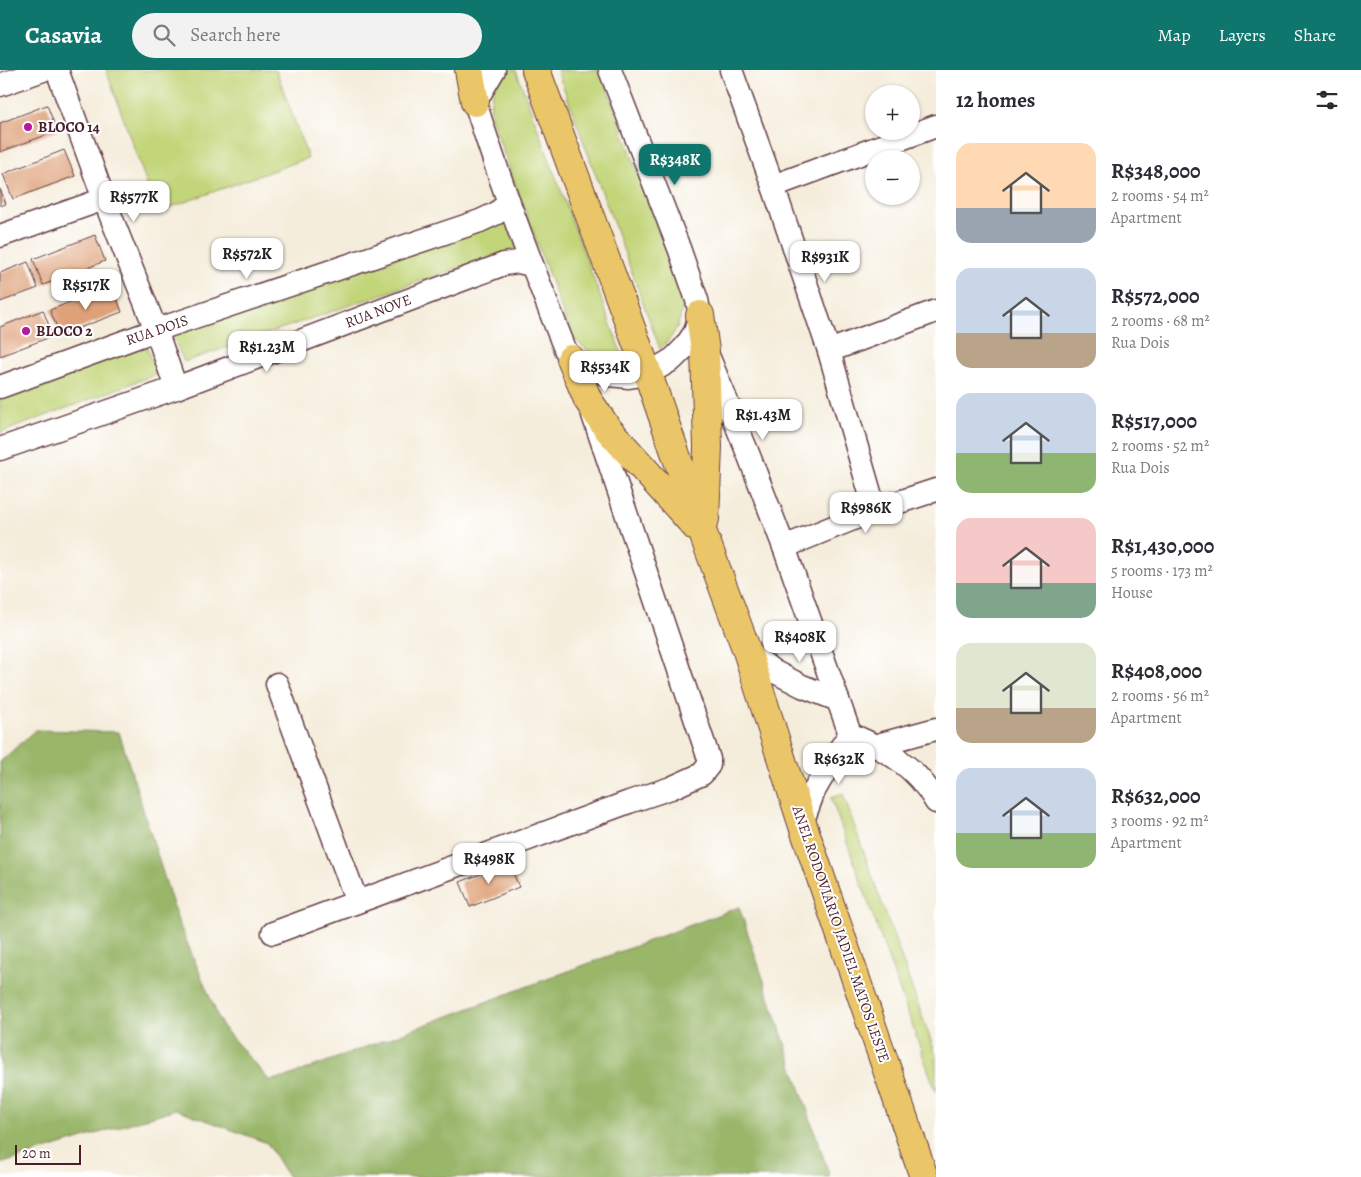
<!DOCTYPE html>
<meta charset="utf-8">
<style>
body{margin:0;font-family:Alegreya,serif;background:#f2f2f3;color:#2b2b33;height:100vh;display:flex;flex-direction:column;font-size:19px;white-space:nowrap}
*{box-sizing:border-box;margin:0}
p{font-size:16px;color:#7c7c81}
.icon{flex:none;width:28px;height:28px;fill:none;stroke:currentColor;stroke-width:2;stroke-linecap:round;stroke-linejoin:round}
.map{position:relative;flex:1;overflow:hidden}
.drawer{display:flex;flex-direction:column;background:#fff;width:425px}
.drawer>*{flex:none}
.fabs{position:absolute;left:865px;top:15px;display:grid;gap:10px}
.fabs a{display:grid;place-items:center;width:55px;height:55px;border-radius:50%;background:#fff;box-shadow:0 1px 4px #0004;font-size:25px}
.scale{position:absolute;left:15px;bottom:12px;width:66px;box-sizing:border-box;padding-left:5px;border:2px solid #4a1f2b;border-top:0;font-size:14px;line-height:18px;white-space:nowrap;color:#4a1f2b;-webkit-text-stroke:4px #fff;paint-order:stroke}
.price{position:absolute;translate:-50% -42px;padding:0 11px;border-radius:10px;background:#fff;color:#222;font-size:16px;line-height:32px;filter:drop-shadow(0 1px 2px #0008)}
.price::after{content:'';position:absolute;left:50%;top:30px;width:15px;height:11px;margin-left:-8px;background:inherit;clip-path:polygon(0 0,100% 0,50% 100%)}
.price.current{background:#0f766e;color:#fff}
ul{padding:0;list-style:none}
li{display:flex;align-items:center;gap:15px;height:125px;padding:0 20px}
li span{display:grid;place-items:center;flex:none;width:140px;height:100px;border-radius:15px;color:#555}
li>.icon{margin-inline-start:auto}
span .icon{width:60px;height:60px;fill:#fffc;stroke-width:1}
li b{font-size:21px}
h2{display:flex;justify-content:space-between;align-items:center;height:60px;padding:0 20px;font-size:21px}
header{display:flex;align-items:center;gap:30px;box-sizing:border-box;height:70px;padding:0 25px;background:#0f766e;color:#fff}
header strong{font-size:24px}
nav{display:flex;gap:28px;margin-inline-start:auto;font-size:18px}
.search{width:350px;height:45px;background:#f2f2f3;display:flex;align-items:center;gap:12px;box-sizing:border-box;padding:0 18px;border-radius:28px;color:#7c7c81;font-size:19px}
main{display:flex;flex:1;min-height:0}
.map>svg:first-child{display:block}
.green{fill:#c2d579;stroke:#867a52}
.forest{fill:#99b669;stroke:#726a4a}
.building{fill:#dfa179}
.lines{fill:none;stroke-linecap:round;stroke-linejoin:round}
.minor-casing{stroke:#643e45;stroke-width:25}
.highway-casing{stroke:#643e45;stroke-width:30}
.minor{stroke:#fff;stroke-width:22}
.highway{stroke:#ebc669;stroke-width:28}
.poi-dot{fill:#b5179e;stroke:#fff;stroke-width:2}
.labels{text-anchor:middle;stroke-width:4;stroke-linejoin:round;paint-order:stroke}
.poi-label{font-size:15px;font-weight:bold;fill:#4a1f2b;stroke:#fff;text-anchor:start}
.street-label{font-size:15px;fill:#4a1f2b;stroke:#fff}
</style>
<header>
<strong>Casavia</strong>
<div class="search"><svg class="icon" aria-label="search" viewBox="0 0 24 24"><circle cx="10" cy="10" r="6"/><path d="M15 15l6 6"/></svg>Search here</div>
<nav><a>Map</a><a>Layers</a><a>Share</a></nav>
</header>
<main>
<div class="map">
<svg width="936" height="1107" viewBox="0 0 936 1107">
<rect width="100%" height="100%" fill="#fff"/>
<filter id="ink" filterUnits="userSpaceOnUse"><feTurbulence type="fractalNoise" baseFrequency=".02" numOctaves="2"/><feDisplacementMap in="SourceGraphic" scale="10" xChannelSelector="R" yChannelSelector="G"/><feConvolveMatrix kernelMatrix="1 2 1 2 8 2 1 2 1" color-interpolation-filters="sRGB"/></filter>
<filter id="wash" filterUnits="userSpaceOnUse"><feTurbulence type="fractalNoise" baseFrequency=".0096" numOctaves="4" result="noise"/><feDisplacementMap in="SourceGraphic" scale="20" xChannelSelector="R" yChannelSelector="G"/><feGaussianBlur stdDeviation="1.12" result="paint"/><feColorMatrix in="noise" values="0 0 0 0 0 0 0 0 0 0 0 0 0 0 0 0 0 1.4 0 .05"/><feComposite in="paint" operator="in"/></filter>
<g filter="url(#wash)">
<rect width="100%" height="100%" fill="#f5eddb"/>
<g class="green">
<path d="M106 0H276L308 88 157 142Z"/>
<path d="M502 0H516L625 293C602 290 586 282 571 265L492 51C488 28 493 20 502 0Z"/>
<path d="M557 0H599L602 4 680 218C685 244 679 261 660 279Z"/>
<path d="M507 150 517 178 184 292 172 264Z"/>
<path d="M146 275 157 304 0 363V326Z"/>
<path d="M843 724 936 985V1022L831 728Z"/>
</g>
<path class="forest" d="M35 660 119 662 178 851 222 956 269 1010 283 1008 739 837 830 1107H288L267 1073 176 1039 0 1094V692Z"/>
<g id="blocks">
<g class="building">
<path d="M47 35 57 61 0 82V53Z"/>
<path d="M64 80 75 106 13 129 3 104Z"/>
<path d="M0 119 6 134 0 136Z"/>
<path d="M95 165 105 191 43 215 33 189Z"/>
<path d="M28 192 38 218 0 232V203Z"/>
<path d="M112 216 122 242 60 265 50 240Z"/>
<path d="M43 240 53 266 0 286V257Z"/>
<path d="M509 793 519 817 470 837 460 812Z"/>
</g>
</g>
</g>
<g filter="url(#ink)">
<use href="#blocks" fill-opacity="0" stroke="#643e45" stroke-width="1"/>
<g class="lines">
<g class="minor-casing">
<g id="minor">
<path d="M57 0 104 129 156 260 176 318"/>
<path d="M494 0 475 32C501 116 533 198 565 279L571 289 593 299 609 305 629 307 648 304 673 289 685 277 695 262 700 245 697 230 679 178 610 0"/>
<path d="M731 0 773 116 829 281 875 440"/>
<path d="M0 15 43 0"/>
<path d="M773 116 936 56"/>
<path d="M0 166 104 129"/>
<path d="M829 281 936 241"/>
<path d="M709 288 749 386 784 477 850 664C887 680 916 696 936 732"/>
<path d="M0 317 156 260 480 151 497 143 509 132"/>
<path d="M0 379 176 318 504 194 518 192 532 195"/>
<path d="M784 477 875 440 936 420"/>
<path d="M747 581 773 601 802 616 838 630"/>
<path d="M277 614 357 832"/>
<path d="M877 675 936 659"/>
<path d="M802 753 814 721 829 695 850 664"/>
<path d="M273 863 629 732 671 718 702 704 709 695V689L593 345"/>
</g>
</g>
<g class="highway-casing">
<g id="highway">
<path d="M469 0 475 32"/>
<path d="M536 0 648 304 704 466 747 581 802 753 924 1107"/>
<path d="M700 245 705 281 708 377 705 449"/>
<path d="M571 289 588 330 607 358 696 457"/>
</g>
</g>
<use href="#minor" class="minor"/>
<use href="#highway" class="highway"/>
</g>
</g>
<g class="poi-dot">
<circle cx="28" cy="57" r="5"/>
<circle cx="26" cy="261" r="5"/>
</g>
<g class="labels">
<g class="poi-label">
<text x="38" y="62">BLOCO 14</text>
<text x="36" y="266">BLOCO 2</text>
</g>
<g class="street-label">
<text transform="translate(378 241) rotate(-21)" y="5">RUA NOVE</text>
<text transform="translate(157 260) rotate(-19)" y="5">RUA DOIS</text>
<text transform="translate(841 864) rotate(71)" y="5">ANEL RODOVIÁRIO JADIEL MATOS LESTE</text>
</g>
</g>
</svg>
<div class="fabs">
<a>+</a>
<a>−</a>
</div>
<div class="scale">20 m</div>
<b class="price current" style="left:675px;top:116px">R$348K</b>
<b class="price" style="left:134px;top:153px">R$577K</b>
<b class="price" style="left:247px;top:210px">R$572K</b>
<b class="price" style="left:825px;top:213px">R$931K</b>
<b class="price" style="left:86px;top:241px">R$517K</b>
<b class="price" style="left:267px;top:303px">R$1.23M</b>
<b class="price" style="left:605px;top:323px">R$534K</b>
<b class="price" style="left:763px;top:371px">R$1.43M</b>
<b class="price" style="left:866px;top:464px">R$986K</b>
<b class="price" style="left:800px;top:593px">R$408K</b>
<b class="price" style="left:839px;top:715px">R$632K</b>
<b class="price" style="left:489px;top:815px">R$498K</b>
</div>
<section class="drawer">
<h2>12 homes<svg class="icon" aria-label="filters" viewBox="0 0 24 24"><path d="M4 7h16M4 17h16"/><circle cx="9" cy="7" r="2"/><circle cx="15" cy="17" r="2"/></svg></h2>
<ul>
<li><span style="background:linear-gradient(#ffd9b3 65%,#9aa5b1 0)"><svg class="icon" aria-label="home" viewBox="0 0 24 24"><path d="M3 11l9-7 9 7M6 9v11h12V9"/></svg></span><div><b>R$348,000</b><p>2 rooms · 54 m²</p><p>Apartment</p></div></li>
<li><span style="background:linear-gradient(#c9d6e8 65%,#b9a48a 0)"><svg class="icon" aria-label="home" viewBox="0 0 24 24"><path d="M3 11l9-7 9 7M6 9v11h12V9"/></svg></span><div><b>R$572,000</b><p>2 rooms · 68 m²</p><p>Rua Dois</p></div></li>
<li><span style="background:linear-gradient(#c9d6e8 60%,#8fb573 0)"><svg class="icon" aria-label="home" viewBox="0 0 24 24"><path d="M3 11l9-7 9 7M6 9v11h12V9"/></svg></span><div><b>R$517,000</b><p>2 rooms · 52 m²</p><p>Rua Dois</p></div></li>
<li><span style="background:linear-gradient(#f6c9c9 65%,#7fa58c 0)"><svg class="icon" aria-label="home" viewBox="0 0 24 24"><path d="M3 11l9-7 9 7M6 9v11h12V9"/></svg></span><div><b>R$1,430,000</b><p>5 rooms · 173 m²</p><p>House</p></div></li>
<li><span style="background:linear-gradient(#dfe7d0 65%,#b9a48a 0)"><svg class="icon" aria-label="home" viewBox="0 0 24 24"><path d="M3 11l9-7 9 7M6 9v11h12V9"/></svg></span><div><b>R$408,000</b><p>2 rooms · 56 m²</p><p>Apartment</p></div></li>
<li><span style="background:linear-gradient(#c9d6e8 65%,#8fb573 0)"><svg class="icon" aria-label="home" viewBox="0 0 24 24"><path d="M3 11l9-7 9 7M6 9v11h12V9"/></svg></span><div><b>R$632,000</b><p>3 rooms · 92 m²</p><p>Apartment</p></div></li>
</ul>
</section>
</main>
